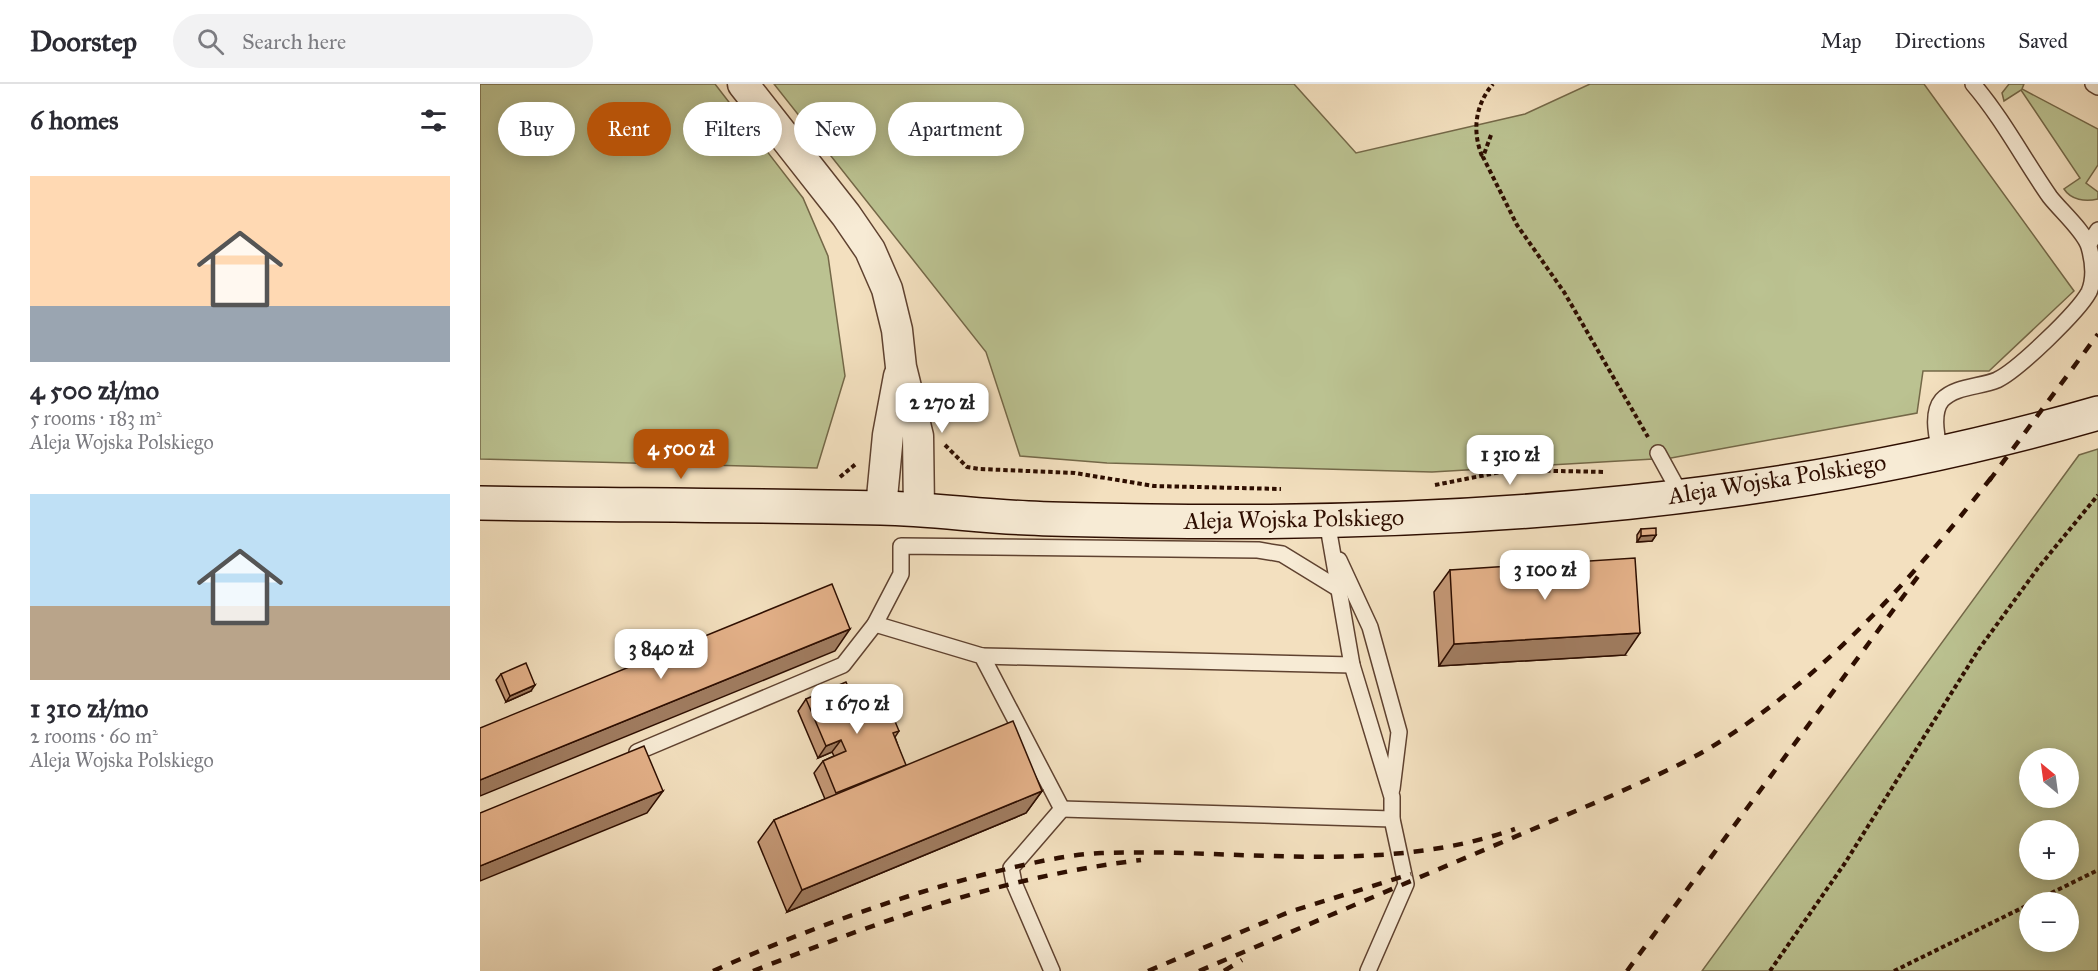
<!DOCTYPE html>
<meta charset="utf-8">
<style>
body{margin:0;font-family:"IM FELL Great Primer",serif;background:#f2f2f3;color:#2b2b33;height:100vh;display:flex;flex-direction:column;font-size:22px;white-space:nowrap}
*{box-sizing:border-box;margin:0}
p{font-size:20px;color:#7c7c81}
.icon{flex:none;width:33px;height:33px;fill:none;stroke:currentColor;stroke-width:2;stroke-linecap:round;stroke-linejoin:round}
.map{position:relative;flex:1;overflow:hidden}
.details{display:flex;flex-direction:column;background:#fff;width:480px}
.details>*{flex:none}
.hud{position:absolute;left:18px;top:18px;width:570px;height:54px;display:flex;gap:12px}
.needle{width:39px;rotate:331deg}
.tools{position:absolute;left:1539px;top:664px;display:grid;gap:12px}
.tools a{display:grid;place-items:center;width:60px;height:60px;border-radius:50%;background:#fff;box-shadow:0 3px 15px #0003;font-size:30px}
.price{position:absolute;translate:-50% -51px;padding:0 14px;border-radius:12px;background:#fff;color:#222;font-size:20px;line-height:39px;filter:drop-shadow(0 2px 3px #0008)}
.price::after{content:'';position:absolute;left:50%;top:36px;width:18px;height:14px;margin-left:-9px;background:inherit;clip-path:polygon(0 0,100% 0,50% 100%)}
.price.selected{background:#b45309;color:#fff}
ul{padding:0;list-style:none}
li{display:grid;align-content:center;gap:12px;height:318px;padding:0 30px}
li span{display:grid;place-items:center;height:186px;border-radius:0px;color:#555}
li>.icon{margin-inline-start:auto}
span .icon{width:108px;height:108px;fill:#fffc;stroke-width:1}
li b{font-size:26px}
h2{display:flex;justify-content:space-between;align-items:center;height:72px;padding:0 30px;font-size:26px}
.pill{padding:0 21px;border-radius:27px;background:#fff;box-shadow:0 3px 15px #0003;font-size:21px;line-height:54px}
.pill.selected{background:#b45309;color:#fff}
header{display:flex;align-items:center;gap:36px;box-sizing:border-box;height:84px;padding:0 30px;background:#fff;border-bottom:2px solid #e1e1e2}
header strong{font-size:28px}
nav{display:flex;gap:33px;margin-inline-start:auto;font-size:21px}
.search{width:420px;height:54px;background:#f2f2f3;display:flex;align-items:center;gap:15px;box-sizing:border-box;padding:0 21px;border-radius:33px;color:#7c7c81;font-size:22px}
main{display:flex;flex:1;min-height:0}
.map>svg:first-child{display:block}
.green{fill:#bbc291;stroke:#746848;stroke-width:1.5;fill-rule:evenodd}
.lines{fill:none;stroke-linecap:round;stroke-linejoin:round}
.lane-casing{stroke:#5f4230;stroke-width:18}
.street-casing{stroke:#5f4230;stroke-width:33}
.secondary-casing{stroke:#2e0e00;stroke-width:36}
.path{stroke:#2e0e00;stroke-width:4;stroke-dasharray:4.5 3;stroke-linecap:butt}
.lane{stroke:#f7ebd5;stroke-width:15}
.street{stroke:#f7ebd5;stroke-width:30}
.secondary{stroke:#f7ebd5;stroke-width:33}
.rail{stroke:#2e0e00;stroke-width:4.5;stroke-dasharray:10 10;stroke-linecap:butt}
.wall{fill:#c49876;stroke:#2e0e00;stroke-width:1.5}
.shaded-wall{fill:#a07c60;stroke:#2e0e00;stroke-width:1.5}
.building{fill:#e4b189;stroke:#2e0e00;stroke-width:1.5}
.labels{text-anchor:middle;stroke-width:5;stroke-linejoin:round;paint-order:stroke}
.street-label{font-size:24px;fill:#2e0e00;stroke:#f7ebd5}
</style>
<header>
<strong>Doorstep</strong>
<div class="search"><svg class="icon" aria-label="search" viewBox="0 0 24 24"><circle cx="10" cy="10" r="6"/><path d="M15 15l6 6"/></svg>Search here</div>
<nav><a>Map</a><a>Directions</a><a>Saved</a></nav>
</header>
<main>
<section class="details">
<h2>6 homes<svg class="icon" aria-label="filters" viewBox="0 0 24 24"><path d="M4 7h16M4 17h16"/><circle cx="9" cy="7" r="2"/><circle cx="15" cy="17" r="2"/></svg></h2>
<ul>
<li><span style="background:linear-gradient(#ffd9b3 70%,#9aa5b1 0)"><svg class="icon" aria-label="home" viewBox="0 0 24 24"><path d="M3 11l9-7 9 7M6 9v11h12V9"/></svg></span><div><b>4 500 zł/mo</b><p>5 rooms · 183 m²</p><p>Aleja Wojska Polskiego</p></div></li>
<li><span style="background:linear-gradient(#bfe0f5 60%,#b9a48a 0)"><svg class="icon" aria-label="home" viewBox="0 0 24 24"><path d="M3 11l9-7 9 7M6 9v11h12V9"/></svg></span><div><b>1 310 zł/mo</b><p>2 rooms · 60 m²</p><p>Aleja Wojska Polskiego</p></div></li>
</ul>
</section>
<div class="map">
<svg width="1618" height="887" viewBox="0 0 1618 887">
<rect width="100%" height="100%" fill="#f3e0bf"/>
<filter id="stains"><feTurbulence type="fractalNoise" baseFrequency=".00333" numOctaves="4"/><feColorMatrix values="0 0 0 0 .2 0 0 0 0 .09 0 0 0 0 .02 0 0 0 .5 -.17"/></filter>
<radialGradient id="worn" r=".72"><stop offset=".6" stop-color="#630" stop-opacity="0"/><stop offset="1" stop-color="#630" stop-opacity=".3"/></radialGradient>
<g class="green">
<path d="M0 0H235L323 114 348 172 365 292 337 384 0 375Z"/>
<path d="M294 0H814L876 69 1045 30 1110 0H1444L1594 207 1509 287H1443L1437 329 1191 374 952 388 627 379 540 372 506 268Z"/>
<path d="M1529 0H1544L1542 5 1618 45V81L1606 99 1618 108V115C1605 118 1591 116 1584 105L1600 94 1541 6 1524 17 1522 9Z"/>
<path d="M1618 365V887H1222L1599 371ZM1550 675H1588V714H1550ZM1550 747H1588V786H1550ZM1550 819H1588V858H1550Z"/>
</g>
<g class="lines">
<g class="lane-casing">
<g id="lane">
<path d="M1613 0 1618 3"/>
<path d="M1609 160 1618 146"/>
<path d="M1178 369 1201 411"/>
<path d="M1460 369C1457 353 1451 329 1462 316 1475 302 1501 303 1517 296 1538 286 1598 228 1609 208 1615 194 1613 177 1609 163 1605 148 1580 126 1570 113 1544 76 1523 35 1493 0"/>
<path d="M847 437 872 581 912 713V735L926 800 888 887"/>
<path d="M859 476 890 543 919 648 912 705"/>
<path d="M395 540 502 572 582 725 531 784 534 799 572 887"/>
<path d="M502 572 872 581"/>
<path d="M157 668 363 581 395 540 421 490V462L778 466 802 470 859 505"/>
<path d="M582 725 912 735"/>
</g>
</g>
<g class="street-casing">
<g id="street">
<path d="M263 0 366 131 390 166 407 205 417 246 421 283 438 352 439 426"/>
<path d="M401 424 408 351 419 292"/>
</g>
</g>
<g class="secondary-casing">
<path id="secondary" d="M0 419C134 421 267 421 401 424 450 425 499 432 548 434 589 436 630 436 670 437 988 442 1312 418 1618 329"/>
</g>
<g class="path">
<path d="M1011 51 1003 73 1037 141 1084 208 1168 353"/>
<path d="M1002 72C992 47 995 21 1013 0"/>
<path d="M465 361 487 383 500 385 595 389 674 402 801 405"/>
<path d="M360 393 377 379"/>
<path d="M955 401 1031 386 1126 388"/>
<path d="M1551 819 1618 786"/>
<path d="M1290 887 1365 779 1499 565 1558 484 1618 411"/>
<path d="M1414 887 1550 820"/>
</g>
<use href="#lane" class="lane"/>
<use href="#street" class="street"/>
<use href="#secondary" class="secondary"/>
<g class="rail">
<path d="M1509 397 1618 250"/>
<path d="M233 887C321 848 412 814 506 790 543 781 582 771 621 769 760 764 900 792 1035 745"/>
<path d="M273 887C403 836 521 793 661 776"/>
<path d="M668 887 809 828 931 790"/>
<path d="M719 887 1131 712C1168 695 1207 679 1241 657 1349 588 1436 491 1514 390"/>
<path d="M744 887 762 876"/>
<path d="M1147 887 1439 491"/>
</g>
</g>
<g class="wall">
<path d="M1161 445 1176 451 1172 457 1157 458V451Z"/>
<path d="M970 486 1145 571 959 582 954 508Z"/>
<path d="M21 590 51 607 26 618 16 596Z"/>
<path d="M373 613 419 647 415 653 425 682 562 707 546 729 307 828 278 758 294 736 345 715 334 689 343 677 354 672 352 668 338 674 318 627 326 615Z"/>
</g>
<g class="shaded-wall">
<path d="M1176 451 1172 457 1157 458 1161 452Z"/>
<path d="M370 545 355 567 0 712V696Z"/>
<path d="M1160 549 1145 571 959 582 974 560Z"/>
<path d="M55 601 51 607 26 618 30 612Z"/>
<path d="M361 656 352 668 338 674 346 662Z"/>
<path d="M183 707 167 729 0 797V782Z"/>
<path d="M562 707 546 729 307 828 322 806Z"/>
</g>
<g class="building">
<path d="M1176 444V451L1161 452V445Z"/>
<path d="M1155 474 1160 549 974 560 970 486Z"/>
<path d="M352 500 370 545 0 696V644Z"/>
<path d="M46 579 55 601 30 612 21 590Z"/>
<path d="M366 598 373 613 400 601 419 647 413 649 426 681 356 709 343 677 366 667 361 656 346 662 326 615Z"/>
<path d="M533 637 562 707 322 806 294 736Z"/>
<path d="M164 662 183 707 0 782V729Z"/>
</g>
<g class="labels">
<g class="street-label">
<text transform="translate(1297 395) rotate(-9)" y="8">Aleja Wojska Polskiego</text>
<text transform="translate(814 435) rotate(-1)" y="8">Aleja Wojska Polskiego</text>
</g>
</g>
<rect width="100%" height="100%" filter="url(#stains)"/>
<rect width="100%" height="100%" fill="url(#worn)"/>
</svg>
<div class="tools">
<a><svg class="needle" viewBox="-14 -14 28 28"><path d="M0-13l5 13h-10z" fill="#e53935"/><path d="M0 13l5-13h-10z" fill="#7c7c81"/></svg></a>
<a>+</a>
<a>−</a>
</div>
<b class="price" style="left:462px;top:350px">2 270 zł</b>
<b class="price selected" style="left:201px;top:396px">4 500 zł</b>
<b class="price" style="left:1030px;top:402px">1 310 zł</b>
<b class="price" style="left:1065px;top:517px">3 100 zł</b>
<b class="price" style="left:181px;top:596px">3 840 zł</b>
<b class="price" style="left:377px;top:651px">1 670 zł</b>
<div class="hud">
<a class="pill">Buy</a>
<a class="pill selected">Rent</a>
<a class="pill">Filters</a>
<a class="pill">New</a>
<a class="pill">Apartment</a>
</div>
</div>
</main>
